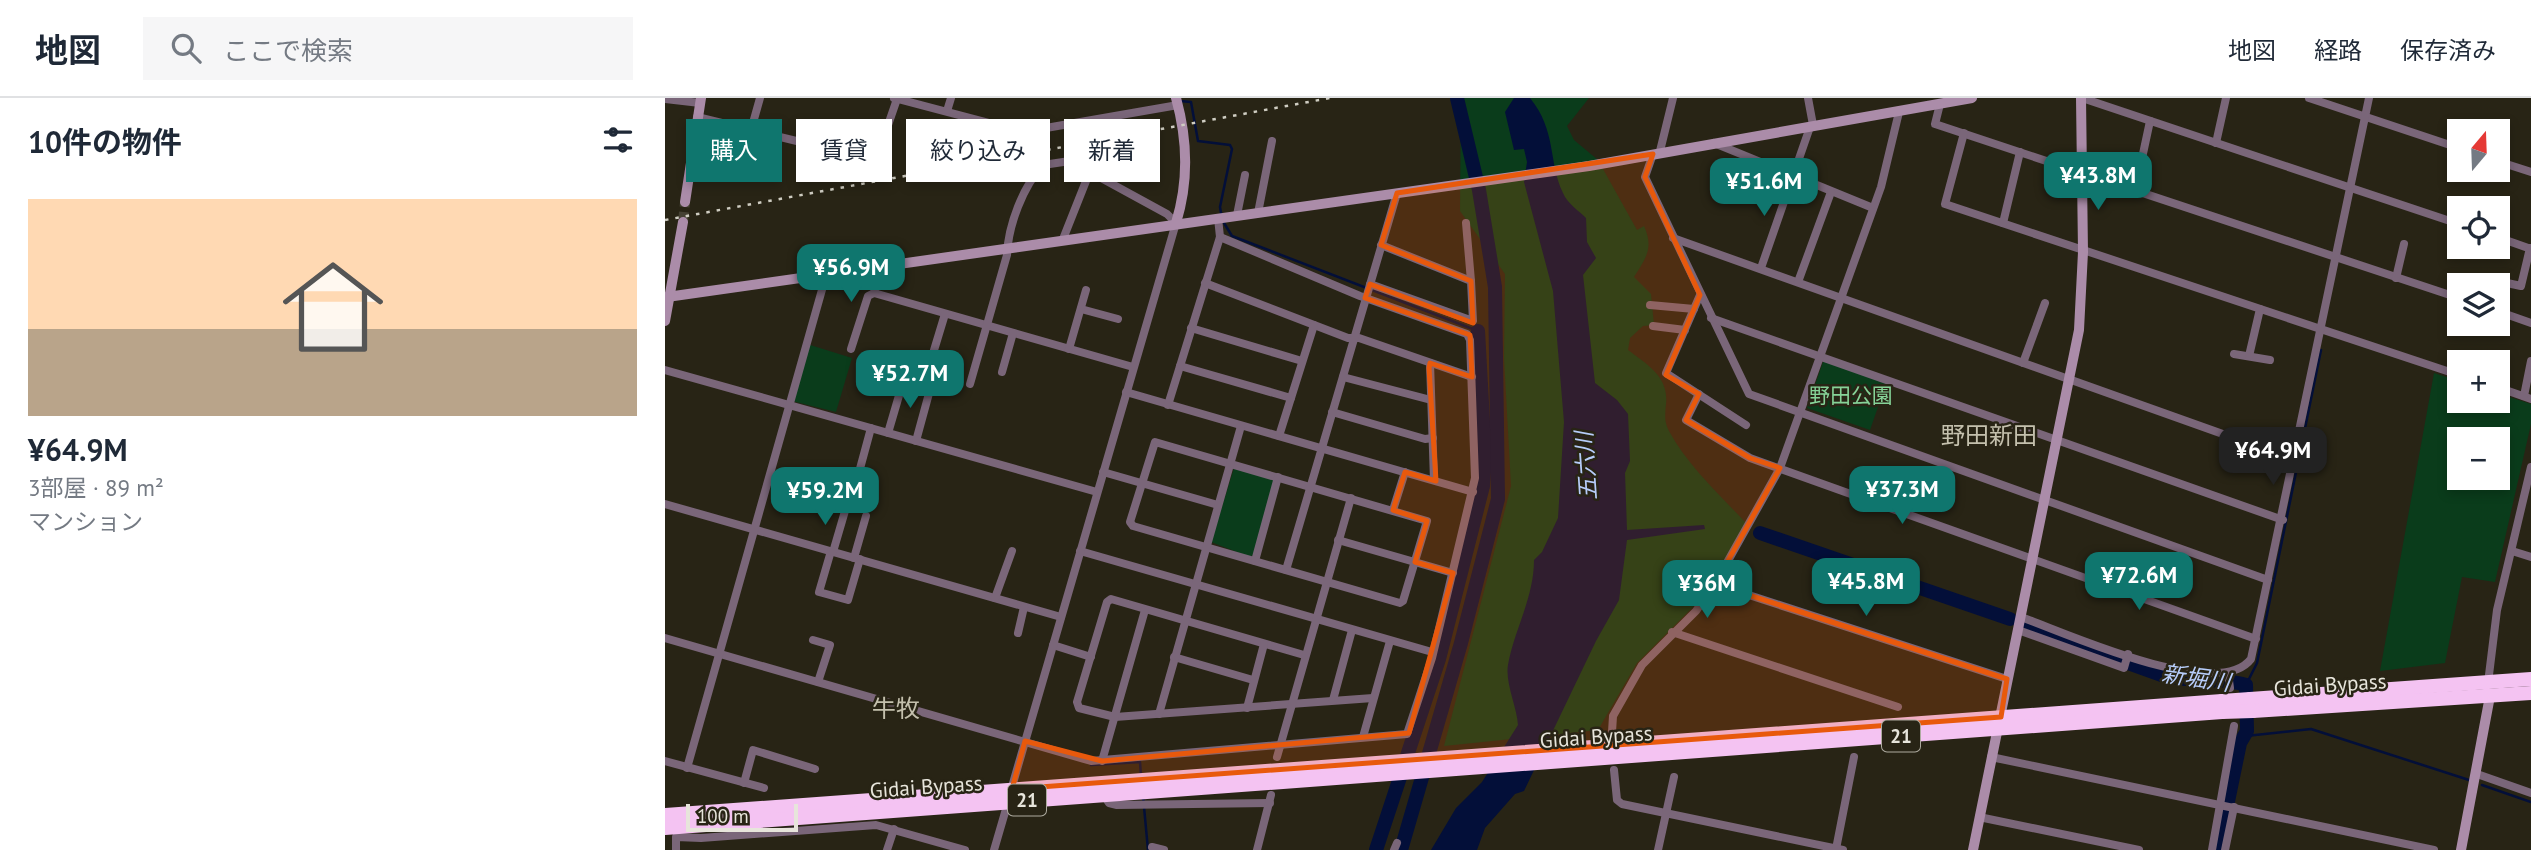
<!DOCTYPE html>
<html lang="ja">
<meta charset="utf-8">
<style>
body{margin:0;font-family:"PT Sans","Noto Sans JP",sans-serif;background:#f6f6f7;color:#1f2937;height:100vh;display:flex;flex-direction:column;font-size:26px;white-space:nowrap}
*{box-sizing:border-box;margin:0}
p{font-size:23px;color:#747a83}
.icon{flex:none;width:38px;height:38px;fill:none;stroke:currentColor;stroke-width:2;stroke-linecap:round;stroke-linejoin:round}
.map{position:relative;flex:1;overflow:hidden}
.details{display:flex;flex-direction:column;background:#fff;width:665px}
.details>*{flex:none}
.banner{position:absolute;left:21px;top:21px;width:665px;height:63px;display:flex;gap:14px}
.needle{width:46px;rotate:19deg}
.buttons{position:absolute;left:1782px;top:21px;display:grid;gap:14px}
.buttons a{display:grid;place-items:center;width:63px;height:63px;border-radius:0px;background:#fff;box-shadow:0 4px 10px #0003;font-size:35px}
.scale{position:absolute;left:21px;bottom:18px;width:112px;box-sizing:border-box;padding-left:7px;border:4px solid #e7e5db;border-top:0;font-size:19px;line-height:24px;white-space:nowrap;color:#e7e5db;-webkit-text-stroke:5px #282415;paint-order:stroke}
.price{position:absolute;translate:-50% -60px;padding:0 16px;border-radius:14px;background:#0f766e;color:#fff;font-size:23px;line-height:46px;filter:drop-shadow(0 2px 4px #0008)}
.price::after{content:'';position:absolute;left:50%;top:42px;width:21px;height:16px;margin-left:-10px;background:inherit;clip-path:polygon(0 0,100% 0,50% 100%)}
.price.on{background:#222;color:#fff}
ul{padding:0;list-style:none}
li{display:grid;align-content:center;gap:14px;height:371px;padding:0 28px}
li+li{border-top:2px solid #e0e1e3}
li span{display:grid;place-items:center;height:217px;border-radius:0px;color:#555}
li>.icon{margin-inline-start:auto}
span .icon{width:126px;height:126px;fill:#fffc;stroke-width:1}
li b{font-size:30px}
h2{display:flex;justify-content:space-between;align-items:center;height:84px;padding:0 28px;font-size:30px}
.chip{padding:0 24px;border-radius:0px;background:#fff;box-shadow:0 4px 10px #0003;font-size:24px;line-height:63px}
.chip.on{background:#0f766e;color:#fff}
header{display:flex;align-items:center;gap:42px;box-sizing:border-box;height:98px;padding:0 35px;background:#fff;border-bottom:2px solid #e0e1e3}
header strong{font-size:33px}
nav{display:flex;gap:38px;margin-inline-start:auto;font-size:24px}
.search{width:490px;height:63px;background:#f6f6f7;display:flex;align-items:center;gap:18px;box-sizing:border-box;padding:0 24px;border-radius:0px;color:#747a83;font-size:26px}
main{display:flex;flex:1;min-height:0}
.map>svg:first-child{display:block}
.green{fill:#0a3c1b;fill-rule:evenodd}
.water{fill:#030f39}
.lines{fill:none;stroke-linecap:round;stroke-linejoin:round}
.stream{stroke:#030f39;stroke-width:2.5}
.river{stroke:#030f39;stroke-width:14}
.street-tunnel{stroke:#454133;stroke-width:8;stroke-dasharray:8 4;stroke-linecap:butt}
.secondary-tunnel{stroke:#454133;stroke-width:10;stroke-dasharray:10 5;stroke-linecap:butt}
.street{stroke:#7a6679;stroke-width:8}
.secondary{stroke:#ab8ca9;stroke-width:10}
.highway{stroke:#f4c3f2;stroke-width:14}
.rail{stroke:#cfcdc2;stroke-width:2.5;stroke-dasharray:3.5 7;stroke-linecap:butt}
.highway-bridge{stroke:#f4c3f2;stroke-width:14}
.marked{fill:#e8590c;fill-opacity:0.2;stroke:#e8590c;stroke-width:5;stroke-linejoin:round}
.labels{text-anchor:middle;stroke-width:5;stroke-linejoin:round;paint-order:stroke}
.shield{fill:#282415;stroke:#aeaba0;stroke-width:2}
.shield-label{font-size:19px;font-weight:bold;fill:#e7e5db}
.park-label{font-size:21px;fill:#86d398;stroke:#282415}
.street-label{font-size:21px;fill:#e7e5db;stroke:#282415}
.water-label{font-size:23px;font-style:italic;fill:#b7cdfa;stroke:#282415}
.quarter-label{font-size:24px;fill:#c4c0ad;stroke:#282415}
</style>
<header>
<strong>地図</strong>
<div class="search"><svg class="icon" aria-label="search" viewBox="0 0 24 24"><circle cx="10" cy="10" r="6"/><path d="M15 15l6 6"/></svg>ここで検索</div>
<nav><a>地図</a><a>経路</a><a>保存済み</a></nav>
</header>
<main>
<section class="details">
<h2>10件の物件<svg class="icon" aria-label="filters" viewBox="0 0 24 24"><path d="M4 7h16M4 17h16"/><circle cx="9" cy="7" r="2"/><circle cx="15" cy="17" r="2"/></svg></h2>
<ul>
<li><span style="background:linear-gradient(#ffd9b3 60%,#b9a48a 0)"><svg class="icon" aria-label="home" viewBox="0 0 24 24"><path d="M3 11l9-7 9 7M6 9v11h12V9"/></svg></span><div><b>¥64.9M</b><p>3部屋 · 89 m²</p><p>マンション</p></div></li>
</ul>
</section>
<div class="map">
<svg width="1866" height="752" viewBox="0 0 1866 752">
<rect width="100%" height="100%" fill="#282415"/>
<g class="green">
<path d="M796 0H924L902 28 909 42 933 62 972 132 979 128C989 150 981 160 969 179L986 196 989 227 978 228 965 240 963 252C983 267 1004 279 1001 306 1000 316 999 324 1004 333 1023 368 1054 396 1081 425L1042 495 972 565 933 632 779 648 846 388 839 260 840 176 795 113Z"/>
<path d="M142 246 187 260 171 314 127 303Z"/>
<path d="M1159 261 1222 283 1205 332 1142 310Z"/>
<path d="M1769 275 1794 283V303H1832V295L1866 306V326L1830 484 1797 479 1780 565 1715 573ZM1832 341V380H1794V341Z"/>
<path d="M569 370 608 382 609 386 589 456 585 459 546 444Z"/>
</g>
<path class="water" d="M849 0H865C892 33 883 64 898 95 902 105 914 113 921 120L922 144 931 160 918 177 930 285 952 302 963 316 965 363 960 375 962 432 1039 427 1040 431 962 442 954 502 931 543 859 693 850 696 820 730 812 752H766L791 710 817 684 853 627C852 609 840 585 843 567 849 532 869 500 869 462L877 454 893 420 899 324 888 193 859 84 862 64 859 51 849 52 840 14Z"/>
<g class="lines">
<g class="stream">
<path d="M515 3 526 4 533 43 565 47 567 51 555 109 556 115"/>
<path d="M559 125 567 138 813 233"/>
<path d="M1581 587 1592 565 1656 252"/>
<path d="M1581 638 1646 631 1804 682"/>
<path d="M426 667 475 664 476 678"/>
<path d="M1817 687 1866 704"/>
<path d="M478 698 483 752"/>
</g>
<g class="river">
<path d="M1095 435 1345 521"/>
<path d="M1363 529 1499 578C1526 585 1556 579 1581 587L1582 633 1575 645 1553 752"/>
<path d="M711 752 774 561 818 388 820 360 813 233"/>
<path d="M736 752 796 545 833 401 830 189 814 92 792 0"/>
</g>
<path class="street-tunnel" d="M373 39 377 63"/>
<path class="secondary-tunnel" d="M18 124 20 104"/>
<g class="street">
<path d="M229 0 358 34 513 7"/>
<path d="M1143 0 1148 27"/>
<path d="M1417 0 1794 126"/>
<path d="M1644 0 1794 50"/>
<path d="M0 1 35 5"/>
<path d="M1275 6 1270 26 1794 200"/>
<path d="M282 13 286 0"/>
<path d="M32 19 202 60 212 59 232 1"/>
<path d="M86 32 95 0"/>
<path d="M1299 35 1280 106 1794 277"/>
<path d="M1049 45 1208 110"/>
<path d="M1551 45 1561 0"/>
<path d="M995 53 1008 0"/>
<path d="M988 56 980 79 1084 296 1603 482"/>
<path d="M1832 63 1866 74"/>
<path d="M1470 93 1485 23"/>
<path d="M593 115 607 43"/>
<path d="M572 117 580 77"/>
<path d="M801 125 806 183"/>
<path d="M1338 125 1355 54"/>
<path d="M1832 139 1866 151"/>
<path d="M1008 140 1628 361"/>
<path d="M398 141 425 73"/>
<path d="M1096 170 1145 29"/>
<path d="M1731 180 1739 146"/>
<path d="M1133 184 1166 94"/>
<path d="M540 185 683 240H694L807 279"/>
<path d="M1842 185 1856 188 1865 150"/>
<path d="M705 186 808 223 806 183 716 147"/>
<path d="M209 195 468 269"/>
<path d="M1035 197 1001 275 1081 327"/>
<path d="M985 207 1029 211"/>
<path d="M416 211 453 221"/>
<path d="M1832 213 1866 225"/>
<path d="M1046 220 1618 422"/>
<path d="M988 228 1020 232"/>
<path d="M526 230 637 263"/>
<path d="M186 251 203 198 209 195 216 167"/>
<path d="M404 251 421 192"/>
<path d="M1569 256 1605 262"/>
<path d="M1584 258 1595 211"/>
<path d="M765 265 769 382"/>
<path d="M1358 265 1380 205"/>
<path d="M515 268 626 300"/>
<path d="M0 272 432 394"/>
<path d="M263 272 280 216"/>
<path d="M337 274 348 235"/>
<path d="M678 279 766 302"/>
<path d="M305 286 342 157C343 128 358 88 378 67"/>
<path d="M1832 289 1866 301"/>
<path d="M461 294 808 394"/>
<path d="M1034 296 1021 322 1085 360 1591 541"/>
<path d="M1859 298 1866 263"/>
<path d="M503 307 555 139 553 120"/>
<path d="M667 314 760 341 768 340"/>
<path d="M223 335 240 277"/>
<path d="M614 338 649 227"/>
<path d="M251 343 266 288"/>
<path d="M490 344 762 423 738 503 735 505 468 428 465 424Z"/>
<path d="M438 374 553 407"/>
<path d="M190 389 206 330"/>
<path d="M0 406 396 519"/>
<path d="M728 412 740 374"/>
<path d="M673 442 788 475"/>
<path d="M166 453 154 494 183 502 195 461"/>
<path d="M415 453 767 554"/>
<path d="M1847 453 1866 459"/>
<path d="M168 454 180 413"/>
<path d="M189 460 201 418"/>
<path d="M590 463 613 379"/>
<path d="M621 472 732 95"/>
<path d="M1050 486 1342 581"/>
<path d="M330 500 347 453"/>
<path d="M1356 519C1401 535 1553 605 1586 561L1704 0"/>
<path d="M1353 532 1459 570 1463 556"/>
<path d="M1007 534 1233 609"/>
<path d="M353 535 359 509"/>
<path d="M0 540 426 663 742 636 767 560 810 380 805 242 802 236 695 198 555 139"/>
<path d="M148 542 165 547 153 584"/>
<path d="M388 547 426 559"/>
<path d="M639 557 446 501 442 504 412 604 414 610 450 619 708 600"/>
<path d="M509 559 588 582"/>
<path d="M1563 575 1565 590"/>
<path d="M1823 585 1832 512 1866 369"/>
<path d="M668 602 687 532"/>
<path d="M582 610 599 546"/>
<path d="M494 616 576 328"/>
<path d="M947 634 948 618 977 567 1031 513 1050 486 1115 370 1216 89 1234 14"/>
<path d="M698 639 725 543"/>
<path d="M612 659 686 400"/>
<path d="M1326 659 1769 752"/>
<path d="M0 663 99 690"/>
<path d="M437 663 480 512"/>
<path d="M22 670 162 174"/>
<path d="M949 672 952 702 957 706 1178 752"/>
<path d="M1812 676 1866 695"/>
<path d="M79 685 88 652 150 671"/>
<path d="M346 692 511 125 502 116 405 63 378 67 377 63"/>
<path d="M440 699 444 705 452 707 605 705"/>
<path d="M1314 719 1474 752"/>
<path d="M487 749 499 752"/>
<path d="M1171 751 1189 659"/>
<path d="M11 752V739L36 740 211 727 300 752"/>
<path d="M222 752 229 731"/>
<path d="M329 752 343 704"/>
<path d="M592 752 606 697"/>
<path d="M729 752 732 745"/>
<path d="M993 752 1009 679"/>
<path d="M1547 752 1569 628"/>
<path d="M1560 752 1569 709"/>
</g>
<g class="secondary">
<path d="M511 0C523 43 524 83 511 125"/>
<path d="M20 104 36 0"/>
<path d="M2 199 924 68 1307 0"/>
<path d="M0 223 18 124"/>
<path d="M1308 752 1414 232 1418 154 1416 0"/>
<path d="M1796 752 1825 598"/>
</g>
<g class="highway">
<path d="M1585 601 1866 581"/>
<path d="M1588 613 1866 595"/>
<path d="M0 717 1557 603"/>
<path d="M0 730 1557 614"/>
</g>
<path class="rail" d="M0 122 665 0"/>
<g class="highway-bridge">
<path d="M1557 603 1585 601"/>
<path d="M1557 614 1588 613"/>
</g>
</g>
<path class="marked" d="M988 56 980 79 1035 197 1001 277 1034 296 1021 322 1085 360 1115 370 1050 486 1342 581 1336 619 347 691 360 643 437 663 744 635 788 475 750 464 762 423 728 412 740 374 771 383 764 270 765 265 807 279 805 237 700 200 705 186 808 225 806 183 716 147 732 95Z"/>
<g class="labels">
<g class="shield">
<rect x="1217" y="622.5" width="38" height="31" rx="5"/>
<rect x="343" y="686.5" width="38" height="31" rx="5"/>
</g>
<g class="shield-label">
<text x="1236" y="645">21</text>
<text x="362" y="709">21</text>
</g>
<g class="park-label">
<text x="1186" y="305">野田公園</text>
</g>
<g class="street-label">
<text transform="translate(1665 587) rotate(-4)" y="7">Gidai Bypass</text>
<text transform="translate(931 639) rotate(-4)" y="7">Gidai Bypass</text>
<text transform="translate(261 689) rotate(-4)" y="7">Gidai Bypass</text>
</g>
<g class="water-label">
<text transform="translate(921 368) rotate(-94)" y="8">五六川</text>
<text transform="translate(1531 580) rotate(8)" y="8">新堀川</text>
</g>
<g class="quarter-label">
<text x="1324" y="346">野田新田</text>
<text x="231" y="619">牛牧</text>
</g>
</g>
</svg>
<div class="buttons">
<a><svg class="needle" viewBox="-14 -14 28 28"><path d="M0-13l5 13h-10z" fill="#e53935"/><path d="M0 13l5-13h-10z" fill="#747a83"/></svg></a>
<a><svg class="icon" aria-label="locate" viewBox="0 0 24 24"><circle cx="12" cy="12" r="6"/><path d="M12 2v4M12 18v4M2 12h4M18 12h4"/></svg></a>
<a><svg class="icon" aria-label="layers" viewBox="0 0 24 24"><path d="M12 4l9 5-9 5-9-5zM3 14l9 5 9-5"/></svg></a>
<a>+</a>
<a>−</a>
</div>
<div class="scale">100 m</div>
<b class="price" style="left:1433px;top:114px">¥43.8M</b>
<b class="price" style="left:1099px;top:120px">¥51.6M</b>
<b class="price" style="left:186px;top:206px">¥56.9M</b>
<b class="price" style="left:245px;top:312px">¥52.7M</b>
<b class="price on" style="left:1608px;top:389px">¥64.9M</b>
<b class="price" style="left:1237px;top:428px">¥37.3M</b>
<b class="price" style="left:160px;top:429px">¥59.2M</b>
<b class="price" style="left:1474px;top:514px">¥72.6M</b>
<b class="price" style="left:1201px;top:520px">¥45.8M</b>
<b class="price" style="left:1042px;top:522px">¥36M</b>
<div class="banner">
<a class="chip on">購入</a>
<a class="chip">賃貸</a>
<a class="chip">絞り込み</a>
<a class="chip">新着</a>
</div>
</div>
</main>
